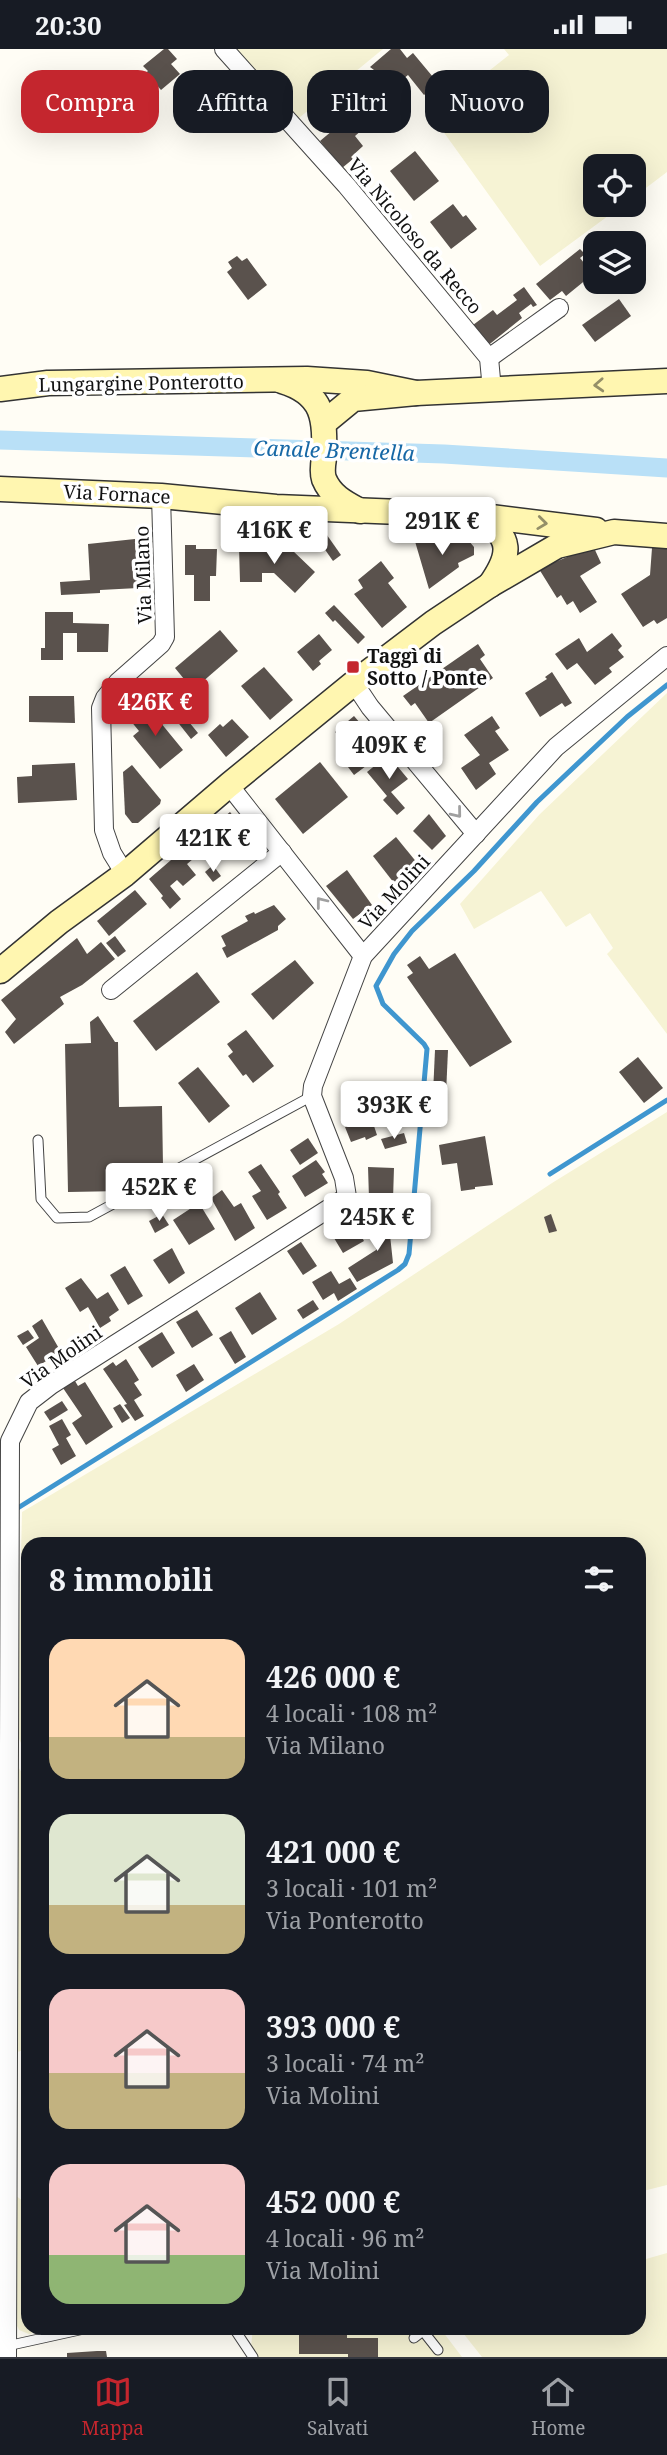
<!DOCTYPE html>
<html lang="it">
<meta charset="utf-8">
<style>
body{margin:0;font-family:"Noto Serif",serif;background:#20242c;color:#f1f3f6;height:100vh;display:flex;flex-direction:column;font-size:26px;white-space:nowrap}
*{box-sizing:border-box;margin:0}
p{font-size:23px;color:#9ea1a6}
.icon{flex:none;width:38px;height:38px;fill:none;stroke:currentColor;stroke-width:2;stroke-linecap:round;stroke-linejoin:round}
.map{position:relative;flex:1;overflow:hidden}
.sheet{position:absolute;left:21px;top:1488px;width:625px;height:798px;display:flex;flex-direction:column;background:#171b24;border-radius:21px;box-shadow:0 7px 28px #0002}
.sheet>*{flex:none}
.top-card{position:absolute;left:21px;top:21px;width:626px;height:63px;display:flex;gap:14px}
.tools{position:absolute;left:583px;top:105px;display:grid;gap:14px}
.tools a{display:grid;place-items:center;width:63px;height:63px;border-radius:14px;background:#171b24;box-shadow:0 7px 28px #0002;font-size:35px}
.price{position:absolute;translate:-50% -60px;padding:0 16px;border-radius:7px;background:#fff;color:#222;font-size:23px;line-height:46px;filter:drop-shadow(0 2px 4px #0008)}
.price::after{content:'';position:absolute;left:50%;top:42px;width:21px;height:16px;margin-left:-10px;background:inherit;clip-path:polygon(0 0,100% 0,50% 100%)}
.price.selected{background:#c4262e;color:#fff}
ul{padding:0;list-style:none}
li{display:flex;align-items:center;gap:21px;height:175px;padding:0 28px}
li span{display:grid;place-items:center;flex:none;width:196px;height:140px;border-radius:21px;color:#555}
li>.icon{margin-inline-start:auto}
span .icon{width:84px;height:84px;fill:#fffc;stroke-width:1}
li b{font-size:30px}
h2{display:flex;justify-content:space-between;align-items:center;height:84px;padding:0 28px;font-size:30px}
.pill{padding:0 24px;border-radius:21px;background:#171b24;box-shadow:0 7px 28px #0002;font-size:24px;line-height:63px}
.pill.selected{background:#c4262e;color:#fff}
.status{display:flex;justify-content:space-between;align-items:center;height:49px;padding:0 35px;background:#171b24;direction:ltr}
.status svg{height:19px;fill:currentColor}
.menu{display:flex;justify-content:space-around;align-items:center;height:98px;border-top:2px solid #363941;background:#171b24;font-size:19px;color:#9ea1a6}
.menu a{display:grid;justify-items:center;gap:4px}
.menu .selected{color:#c4262e}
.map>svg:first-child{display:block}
.farmland{fill:#f6f3d4}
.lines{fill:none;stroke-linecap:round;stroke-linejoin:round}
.stream{stroke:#3f96cf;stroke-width:5}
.canal{stroke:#b9e0f7;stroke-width:19}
.building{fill:#5a524d}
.lane-casing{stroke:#444;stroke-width:11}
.street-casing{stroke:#444;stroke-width:20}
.secondary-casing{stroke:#333;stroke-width:27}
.lane{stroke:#fff;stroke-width:9}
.street{stroke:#fff;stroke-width:18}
.secondary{stroke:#fff6b0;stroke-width:24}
.oneway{stroke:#948f68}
.oneway2{stroke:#a0a0a0}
.poi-dot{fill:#c4262e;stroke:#fff;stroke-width:2.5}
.labels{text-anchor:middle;stroke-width:7;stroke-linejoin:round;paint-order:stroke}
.street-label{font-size:19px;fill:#111;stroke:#fff}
.poi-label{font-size:19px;font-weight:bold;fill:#111;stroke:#fff;text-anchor:start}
.water-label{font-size:21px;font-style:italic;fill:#1768a6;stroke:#fff}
</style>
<div class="status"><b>20:30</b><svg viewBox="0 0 49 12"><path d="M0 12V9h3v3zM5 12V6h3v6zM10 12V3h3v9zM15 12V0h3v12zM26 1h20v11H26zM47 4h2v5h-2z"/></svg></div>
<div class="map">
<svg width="667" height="2308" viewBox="0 0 667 2308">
<rect width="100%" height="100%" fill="#fffdf5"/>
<g class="farmland">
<path d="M231 0H383L294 73Z"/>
<path d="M504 0H667V123L634 148V117H595V156H623L540 217 432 67 509 6Z"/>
<path d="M667 644V985L607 905 613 899 590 864 566 878 541 842 474 880 460 855 540 765Z"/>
<path d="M667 1063V2136L639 2143V1494H28L27 1706 17 1686 22 1463 339 1275 552 1134Z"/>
<path d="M17 1717 28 1731V2000L17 2003Z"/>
<path d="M15 2146 28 2156V2278L51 2279 29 2285 19 2281 14 2270Z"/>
<path d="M667 2204V2308H482L459 2279 639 2278V2212Z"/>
<path d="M253 2278 440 2279 462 2308H250Z"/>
</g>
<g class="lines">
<g class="stream">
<path d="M550 1125 667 1051"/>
<path d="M13 1462 398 1221 405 1215 409 1205 427 1000 424 995 383 955 376 937 394 905 412 882 474 822 537 753 627 668 667 636"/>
</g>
<path class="canal" d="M0 391 444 405 667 419"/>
</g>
<g class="building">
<path d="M164 0H168L177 10 171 15 180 25 161 41 154 33 149 37 141 28 148 22 143 17Z"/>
<path d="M391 0H400L407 9 413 4 438 34 424 46 408 26 373 54 368 48 357 57 349 47 378 24 370 18Z"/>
<path d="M351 66 363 80 355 87 363 97 351 108 353 110 342 119 320 92Z"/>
<path d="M415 102 439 132 414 152 390 122Z"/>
<path d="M453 155 463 168 466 166 477 180 451 200 430 173Z"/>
<path d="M580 200 585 205 580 209 593 225 566 247 562 242 550 251 536 235Z"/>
<path d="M237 207 242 212 247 209 267 236 248 251 227 223 232 219 228 213Z"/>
<path d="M524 238 537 256 533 258 531 255 519 264 522 269 486 298 469 279 493 261 497 266 517 251 513 246Z"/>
<path d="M619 250 631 267 595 293 582 276Z"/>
<path d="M322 479 341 506 333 512 314 485Z"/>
<path d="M414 489 451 490 452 494 462 491 469 492 474 498V506L458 514 459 518 429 540Z"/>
<path d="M135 490 138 539 100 541V544L61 546 60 533 90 531 88 495Z"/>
<path d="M185 496H196V500H217L216 527H210V552H194V526H185Z"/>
<path d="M239 498H292V501L315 523 295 544 274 524H262V533H240Z"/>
<path d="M652 499H667V569L657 575 654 571 643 578 621 545 650 526Z"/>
<path d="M595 501 601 514 580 527 597 553 580 564 573 552 567 556 561 546 557 549 539 520 574 505Z"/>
<path d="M381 512 394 529 388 534 407 558 382 579 354 545 363 539 358 531Z"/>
<path d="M334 556 365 588 358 595 335 571 333 573 325 564Z"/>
<path d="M45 563H73V574L109 575 108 603H77V584H63V611H41V599H45Z"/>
<path d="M220 581 238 602 193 641 175 619Z"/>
<path d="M612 584 622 597 618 601 624 608 609 619 612 623 595 636 577 614 567 621 555 605 579 589 587 603Z"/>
<path d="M319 585 332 601 319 612 321 615 313 622 297 603Z"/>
<path d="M478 595 485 606 480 610 493 629 429 674 415 654 411 657 403 647Z"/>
<path d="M264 618 293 651 270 671 241 637Z"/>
<path d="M552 623 572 654 565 658 562 654 540 668 525 644 547 630 545 628Z"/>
<path d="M182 645 189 655 175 666 168 656Z"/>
<path d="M29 647H74L75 674 29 673Z"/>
<path d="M147 657 183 701 160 720 133 687 139 682 130 671Z"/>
<path d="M187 661 194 670 189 673 198 684 191 690 176 671Z"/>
<path d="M354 667 373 689 355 703 366 717 354 726 339 706 348 699 335 683Z"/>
<path d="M492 667 500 679 495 682 509 701 489 714 496 725 476 741 461 719 480 706 464 686Z"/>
<path d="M232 670 249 688 226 708 208 686 220 675 223 678Z"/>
<path d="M388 706 408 730 391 743 405 759 397 766 383 751 387 747 367 723Z"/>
<path d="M320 713 348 748 303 785 275 750Z"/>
<path d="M75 714 77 751 18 754 17 728 32 727V716Z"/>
<path d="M132 716 161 751 160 755 138 774H132L125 765 123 723Z"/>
<path d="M230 763 241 777 205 807 194 793Z"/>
<path d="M429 765 446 787 432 801 413 782Z"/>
<path d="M396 788 418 815 394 834 373 807Z"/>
<path d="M181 796 193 810 187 815 196 826 183 837 177 831 170 837 181 850 170 860 161 849 163 847 149 830 178 805 175 802Z"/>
<path d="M213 816 221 827 213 833 205 823Z"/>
<path d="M347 821 372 856 353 870 326 837Z"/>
<path d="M135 841 147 855 109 887 97 872Z"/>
<path d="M274 856 286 870 278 877V881L227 909 222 899 226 897 221 887 248 872 245 867 254 863 255 865Z"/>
<path d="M115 887 126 902 118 908 106 894Z"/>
<path d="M77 889 87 905 101 893 115 910 82 936 60 948 64 955 14 995 5 983 16 970 1 951Z"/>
<path d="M455 904 512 993 470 1018 407 928 413 924 407 916 420 907 429 920Z"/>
<path d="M295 911 314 934 273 971 251 945Z"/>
<path d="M197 923 220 953 156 1002 133 972Z"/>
<path d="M98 967 115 993H118L119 1058 162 1057 163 1117 123 1142 68 1143 65 995 91 994 90 973Z"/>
<path d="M246 981 274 1017 253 1034 246 1025 243 1027 228 1007 233 1003 227 995Z"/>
<path d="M435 1001H448L446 1045H433Z"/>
<path d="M638 1008 663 1039 644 1054 619 1023Z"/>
<path d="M198 1018 230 1057 209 1074 178 1034Z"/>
<path d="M377 1034 384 1053 357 1062 352 1046Z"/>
<path d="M401 1039 405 1049 393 1053 389 1043Z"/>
<path d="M371 1068 377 1086 366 1091 365 1088 351 1093 345 1078Z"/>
<path d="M404 1084 407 1094 385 1100 381 1090Z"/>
<path d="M485 1087 493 1136 475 1138V1140L461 1142 457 1114 442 1116 439 1096Z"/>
<path d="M308 1089 318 1104 300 1116 290 1101Z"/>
<path d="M316 1111 325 1123 322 1125 328 1134 305 1148 292 1127Z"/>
<path d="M261 1115 280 1143 278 1145 287 1159 267 1171 252 1147 261 1142 248 1123Z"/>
<path d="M368 1118 394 1119 393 1150 369 1149Z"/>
<path d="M222 1141 234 1158 241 1154 255 1179 235 1192 211 1149Z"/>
<path d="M199 1154 215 1180 189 1196 173 1171Z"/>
<path d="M162 1165 169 1176 155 1184 149 1172Z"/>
<path d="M551 1165 557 1182 549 1184 544 1168Z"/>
<path d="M345 1168 353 1181 357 1179 364 1192 343 1204 328 1179Z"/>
<path d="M395 1170 397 1185 390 1186 393 1214 357 1233 348 1219 376 1201 374 1182 382 1180 381 1172Z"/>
<path d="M301 1193 317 1217 303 1226 287 1202Z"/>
<path d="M172 1199 185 1224 169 1235 153 1211Z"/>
<path d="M125 1217 143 1247 128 1256 110 1226Z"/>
<path d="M331 1222 339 1235 350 1229 357 1240 338 1252 334 1244 323 1251 312 1233Z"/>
<path d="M81 1229 97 1250 108 1243 119 1261 109 1268 111 1272 100 1279 88 1258 80 1263 65 1239Z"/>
<path d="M260 1243 277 1270 252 1286 235 1259Z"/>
<path d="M313 1251 319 1260 303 1270 297 1261Z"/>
<path d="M197 1261 213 1286 192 1299 176 1273Z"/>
<path d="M42 1270 61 1303 38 1317 26 1298 39 1289 32 1277Z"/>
<path d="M28 1281 34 1289 23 1296 17 1287Z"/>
<path d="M231 1282 246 1308 235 1315 219 1289Z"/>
<path d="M162 1283 175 1304 152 1319 138 1298Z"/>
<path d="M126 1310 139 1331 134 1334 142 1346 134 1351 144 1367 135 1372 124 1356 127 1355 103 1320 113 1313 116 1317Z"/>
<path d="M194 1315 204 1331 186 1343 176 1326Z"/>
<path d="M75 1332 78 1337 85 1333 113 1378 86 1396 72 1374 82 1367 63 1339Z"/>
<path d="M62 1352 68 1361 50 1372 44 1363Z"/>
<path d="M120 1355 130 1369 122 1374 113 1359Z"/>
<path d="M62 1370 71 1386 66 1389 76 1407 61 1416 52 1400 59 1396 49 1377Z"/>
<path d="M299 2278H347V2289H378V2308H348V2305H299Z"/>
<path d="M97 2302H106L107 2308H67V2304Z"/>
</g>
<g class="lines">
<g class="lane-casing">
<g id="lane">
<path d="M38 1091 41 1150 57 1169 89 1168 312 1047"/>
<path d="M233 2278 253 2308"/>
<path d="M423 2282 438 2301"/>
<path d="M414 2289 423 2282 420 2278"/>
<path d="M7 2297 93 2278"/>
</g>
</g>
<g class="street-casing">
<g id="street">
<path d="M224 0 346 136 489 309 492 341"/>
<path d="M489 309 559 259"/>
<path d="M354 634 370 658 476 785"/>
<path d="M229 736 363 907"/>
<path d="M125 825 112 804 104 781 101 659 105 649 118 633 161 595 165 588 161 447"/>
<path d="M111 941 282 803"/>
<path d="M7 2308 10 1392 29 1353 51 1336 347 1148 344 1129 312 1047 313 1037 363 907 556 698 667 607"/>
</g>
</g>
<g class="secondary-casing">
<g id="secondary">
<path d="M282 332C325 345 325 370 324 409 323 415 322 424 324 430 331 447 345 454 360 462"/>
<path d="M0 340 48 334 307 330 367 334 416 344"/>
<path d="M325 373 353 350 416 344 667 332"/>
<path d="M0 440 161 447 276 458 475 466 596 481"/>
<path d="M478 468C514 487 511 506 490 536"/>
<path d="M0 922 59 873 125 825 229 736 354 634 433 574 490 536 557 497 614 483 667 487"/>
</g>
</g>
<use href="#lane" class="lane"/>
<use href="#street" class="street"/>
<use href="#secondary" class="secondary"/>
</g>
<defs><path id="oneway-chevron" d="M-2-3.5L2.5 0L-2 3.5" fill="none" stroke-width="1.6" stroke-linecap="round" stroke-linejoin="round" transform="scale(1.75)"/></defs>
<g class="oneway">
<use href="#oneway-chevron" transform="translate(599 336) rotate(177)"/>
<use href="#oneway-chevron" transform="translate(542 474) rotate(7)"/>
</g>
<g class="oneway2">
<use href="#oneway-chevron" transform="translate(457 764) rotate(51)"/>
<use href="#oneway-chevron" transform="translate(321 853) rotate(-128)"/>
</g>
<rect class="poi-dot" x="346" y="611" width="14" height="14" rx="3.5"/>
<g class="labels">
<g class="street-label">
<text transform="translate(415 187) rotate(50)" y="7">Via Nicoloso da Recco</text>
<text transform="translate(141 334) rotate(-1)" y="7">Lungargine Ponterotto</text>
<text transform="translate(117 445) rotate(3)" y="7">Via Fornace</text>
<text transform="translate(143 526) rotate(-92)" y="7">Via Milano</text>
<text transform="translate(394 843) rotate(-47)" y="7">Via Molini</text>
<text transform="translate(61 1308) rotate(-35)" y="7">Via Molini</text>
</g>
<g class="poi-label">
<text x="367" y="614">Taggì di<tspan x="367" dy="22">Sotto / Ponte</tspan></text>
</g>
<g class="water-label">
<text transform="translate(334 402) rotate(2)" y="7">Canale Brentella</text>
</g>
</g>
</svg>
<div class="tools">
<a><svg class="icon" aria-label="locate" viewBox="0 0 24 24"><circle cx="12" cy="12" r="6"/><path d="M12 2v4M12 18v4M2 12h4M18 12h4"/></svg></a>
<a><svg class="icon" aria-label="layers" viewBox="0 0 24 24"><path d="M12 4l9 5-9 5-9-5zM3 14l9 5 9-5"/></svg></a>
</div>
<b class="price" style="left:442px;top:508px">291K €</b>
<b class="price" style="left:274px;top:517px">416K €</b>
<b class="price selected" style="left:155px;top:689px">426K €</b>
<b class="price" style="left:389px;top:732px">409K €</b>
<b class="price" style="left:213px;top:825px">421K €</b>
<b class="price" style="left:394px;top:1092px">393K €</b>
<b class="price" style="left:159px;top:1174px">452K €</b>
<b class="price" style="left:377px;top:1204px">245K €</b>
<div class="top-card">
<a class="pill selected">Compra</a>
<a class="pill">Affitta</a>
<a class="pill">Filtri</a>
<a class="pill">Nuovo</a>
</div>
<section class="sheet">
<h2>8 immobili<svg class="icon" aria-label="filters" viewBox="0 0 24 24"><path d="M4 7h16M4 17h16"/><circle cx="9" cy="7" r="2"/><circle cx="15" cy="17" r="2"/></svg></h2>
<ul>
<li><span style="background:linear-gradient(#ffd9b3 70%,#c2b280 0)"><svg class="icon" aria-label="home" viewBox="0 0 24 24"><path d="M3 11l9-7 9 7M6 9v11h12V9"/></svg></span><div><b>426 000 €</b><p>4 locali · 108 m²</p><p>Via Milano</p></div></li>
<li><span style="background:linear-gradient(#dfe7d0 65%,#c2b280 0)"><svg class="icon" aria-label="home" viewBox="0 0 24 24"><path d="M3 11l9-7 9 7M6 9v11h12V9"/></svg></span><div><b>421 000 €</b><p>3 locali · 101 m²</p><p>Via Ponterotto</p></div></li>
<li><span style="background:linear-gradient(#f6c9c9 60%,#c2b280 0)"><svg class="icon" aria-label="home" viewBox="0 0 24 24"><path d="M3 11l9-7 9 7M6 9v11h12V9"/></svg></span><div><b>393 000 €</b><p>3 locali · 74 m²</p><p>Via Molini</p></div></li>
<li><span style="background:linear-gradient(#f6c9c9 65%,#8fb573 0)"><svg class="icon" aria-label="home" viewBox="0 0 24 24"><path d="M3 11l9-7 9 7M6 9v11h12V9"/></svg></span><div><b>452 000 €</b><p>4 locali · 96 m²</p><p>Via Molini</p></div></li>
</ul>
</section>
</div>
<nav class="menu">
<a class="selected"><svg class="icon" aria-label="map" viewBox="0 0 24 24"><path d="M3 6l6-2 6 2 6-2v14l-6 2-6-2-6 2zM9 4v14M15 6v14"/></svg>Mappa</a>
<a><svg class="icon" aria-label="saved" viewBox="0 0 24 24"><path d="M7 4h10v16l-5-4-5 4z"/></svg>Salvati</a>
<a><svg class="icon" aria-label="home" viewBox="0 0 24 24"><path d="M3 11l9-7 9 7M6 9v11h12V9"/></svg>Home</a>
</nav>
